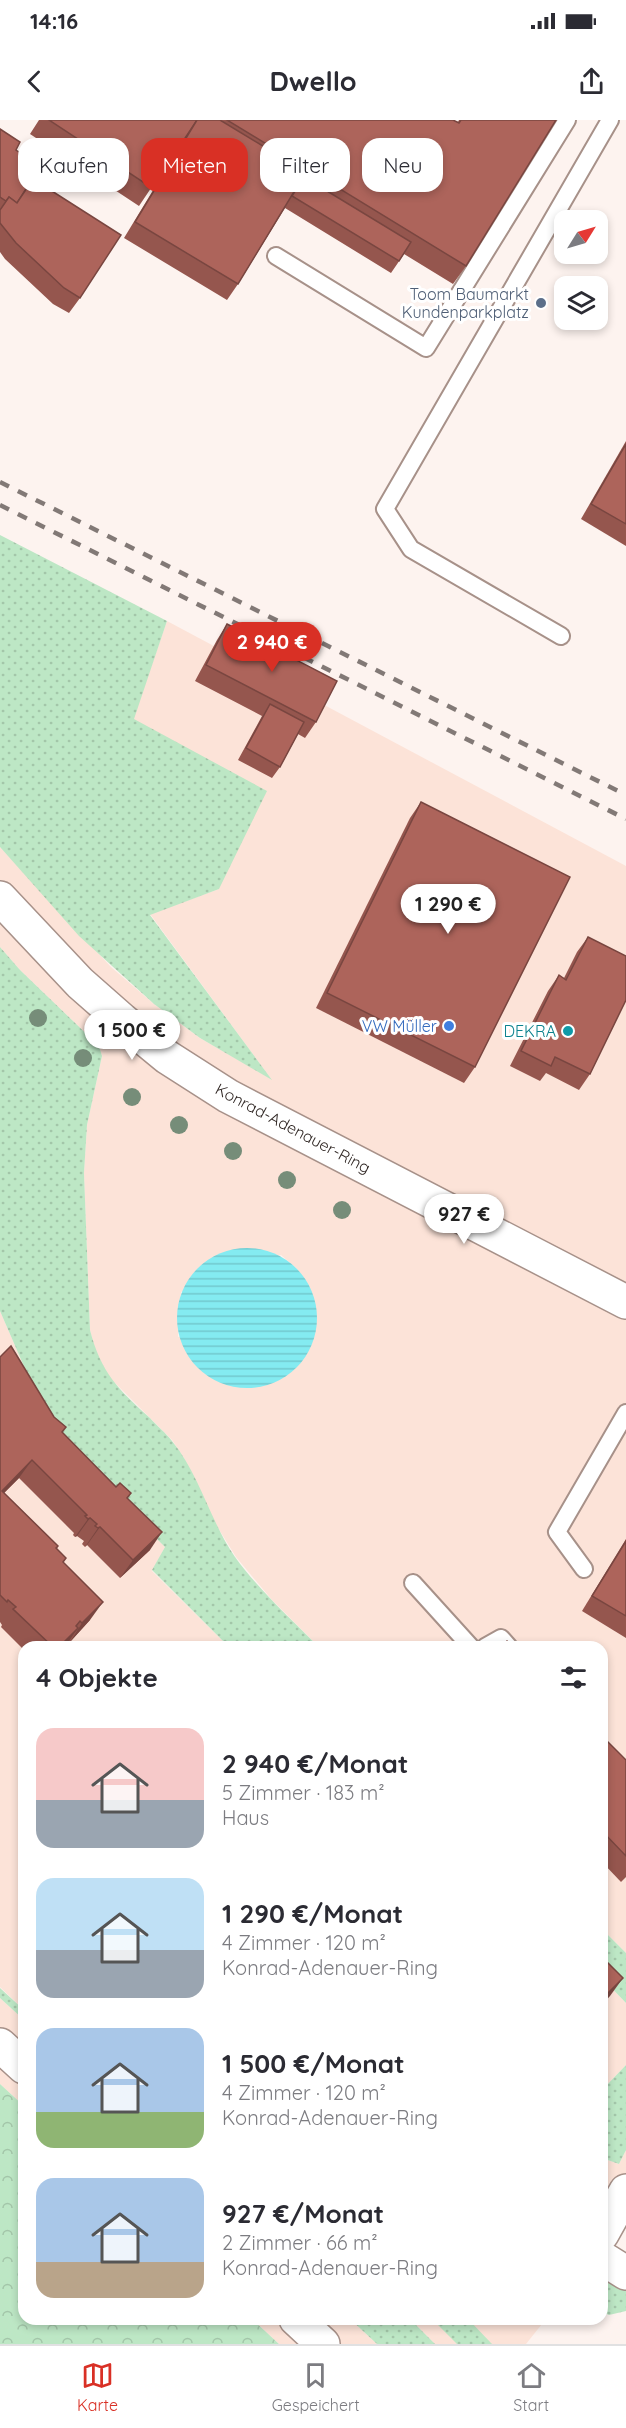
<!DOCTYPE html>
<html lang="de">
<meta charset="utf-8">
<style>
body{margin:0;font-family:Quicksand,sans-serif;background:#f7f7f7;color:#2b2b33;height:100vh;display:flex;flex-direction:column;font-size:22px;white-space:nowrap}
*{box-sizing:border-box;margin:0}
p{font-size:20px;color:#7c7c81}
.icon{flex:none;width:33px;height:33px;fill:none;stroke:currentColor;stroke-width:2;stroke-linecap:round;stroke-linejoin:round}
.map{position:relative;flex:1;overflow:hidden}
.details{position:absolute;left:18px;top:1521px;width:590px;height:684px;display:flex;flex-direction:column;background:#fff;border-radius:18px;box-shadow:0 3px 9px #0003}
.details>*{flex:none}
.banner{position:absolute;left:18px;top:18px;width:591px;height:54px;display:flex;gap:12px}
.needle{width:39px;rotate:53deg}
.tools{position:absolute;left:554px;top:90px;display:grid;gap:12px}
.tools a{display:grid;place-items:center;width:54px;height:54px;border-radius:12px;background:#fff;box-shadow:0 3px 9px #0003;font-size:30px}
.price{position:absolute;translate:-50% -51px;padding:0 14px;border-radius:21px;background:#fff;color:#222;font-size:20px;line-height:39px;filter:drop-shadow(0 2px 3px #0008)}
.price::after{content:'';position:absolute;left:50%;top:36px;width:18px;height:14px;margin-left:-9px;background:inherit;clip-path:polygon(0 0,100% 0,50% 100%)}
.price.active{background:#d93025;color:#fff}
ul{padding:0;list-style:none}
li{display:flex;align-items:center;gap:18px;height:150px;padding:0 18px}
li span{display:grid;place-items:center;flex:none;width:168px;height:120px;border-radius:18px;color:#555}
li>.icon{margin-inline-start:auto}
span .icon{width:72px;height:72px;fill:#fffc;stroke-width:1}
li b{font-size:26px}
h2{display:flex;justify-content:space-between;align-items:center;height:72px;padding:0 18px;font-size:26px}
.tag{padding:0 21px;border-radius:18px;background:#fff;box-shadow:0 3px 9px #0003;font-size:21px;line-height:54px}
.tag.active{background:#d93025;color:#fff}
.status{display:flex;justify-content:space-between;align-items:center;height:42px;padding:0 30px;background:#fff;direction:ltr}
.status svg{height:16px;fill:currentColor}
header{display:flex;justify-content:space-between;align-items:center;height:78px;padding:0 18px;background:#fff;font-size:27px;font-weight:800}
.tab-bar{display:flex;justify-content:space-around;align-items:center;height:84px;border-top:2px solid #e1e1e2;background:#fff;font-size:16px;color:#7c7c81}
.tab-bar a{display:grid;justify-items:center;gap:3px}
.tab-bar .active{color:#d93025}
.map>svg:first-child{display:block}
.built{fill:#fce3d8;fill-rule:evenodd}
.grass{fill:url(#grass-dots)}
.forest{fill:url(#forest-crowns)}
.water{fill:url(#water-rules)}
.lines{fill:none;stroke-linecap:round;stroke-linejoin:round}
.lane-casing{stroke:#a79189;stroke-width:20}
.street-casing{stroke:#a79189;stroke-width:36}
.secondary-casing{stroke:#a79189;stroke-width:36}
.lane{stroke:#fff;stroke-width:16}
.street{stroke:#fff;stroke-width:33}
.secondary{stroke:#fff;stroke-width:33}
.rail{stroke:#827976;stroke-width:4.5;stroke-dasharray:10 10;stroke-linecap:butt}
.tree{fill:#768d79}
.wall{fill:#95564e}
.shaded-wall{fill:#794640}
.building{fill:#ad645b;stroke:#794640;stroke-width:1.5}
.service-dot{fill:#5c6f8a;stroke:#fff;stroke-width:2}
.shop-dot{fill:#3f7fe0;stroke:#fff;stroke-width:2}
.culture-dot{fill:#0f9aa8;stroke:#fff;stroke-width:2}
.labels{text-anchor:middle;stroke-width:6;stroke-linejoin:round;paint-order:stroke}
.service-label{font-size:16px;fill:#4e5e75;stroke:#fff;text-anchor:end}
.shop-label{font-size:16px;fill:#366cbe;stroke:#fff;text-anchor:end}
.culture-label{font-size:16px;fill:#0d838f;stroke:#fff;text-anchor:end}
.street-label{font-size:16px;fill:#2f2623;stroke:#fff}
</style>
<div class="status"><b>14:16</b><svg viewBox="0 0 49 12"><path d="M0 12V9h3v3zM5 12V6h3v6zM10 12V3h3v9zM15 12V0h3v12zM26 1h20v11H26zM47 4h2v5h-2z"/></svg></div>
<header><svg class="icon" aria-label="back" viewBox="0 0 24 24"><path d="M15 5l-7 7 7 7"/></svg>Dwello<svg class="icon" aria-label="share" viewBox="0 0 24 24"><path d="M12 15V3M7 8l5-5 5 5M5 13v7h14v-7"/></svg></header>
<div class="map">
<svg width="626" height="2224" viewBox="0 0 626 2224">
<defs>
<pattern id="grass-dots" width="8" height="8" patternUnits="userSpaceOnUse" patternTransform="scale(1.5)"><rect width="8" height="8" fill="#bde7c5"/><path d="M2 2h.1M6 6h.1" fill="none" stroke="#a3c6a9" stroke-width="1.8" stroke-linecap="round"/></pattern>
<pattern id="forest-crowns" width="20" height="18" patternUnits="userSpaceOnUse" patternTransform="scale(1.5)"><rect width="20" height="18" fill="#bde7c5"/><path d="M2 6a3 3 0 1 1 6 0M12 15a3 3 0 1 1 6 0" fill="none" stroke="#a3c6a9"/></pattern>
<pattern id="water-rules" width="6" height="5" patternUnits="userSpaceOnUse" patternTransform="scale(1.5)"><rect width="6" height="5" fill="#84ebf1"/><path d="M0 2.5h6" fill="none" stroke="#72c9ce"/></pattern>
</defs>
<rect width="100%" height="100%" fill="#fdf3ef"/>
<g class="built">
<path d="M167 501 626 746V1833L602 1809V1527H319L272 1480 236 1437 215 1403 184 1338 172 1320 110 1258 96 1234 90 1210 84 1053 87 1005 102 936 99 926 20 850 0 827V727L111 847 154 884 200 918 271 959 150 794 219 769 133 599ZM281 1135 297 1149 310 1167 178 1217 181 1172Z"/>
<path d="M0 1191 55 1318 165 1427 152 1451 229 1527H24V1890L0 1867Z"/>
<path d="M602 1858 626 1883V1945L602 1970Z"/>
<path d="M0 1878 24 1900V1986L0 1964Z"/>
<path d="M626 2030V2101L602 2131V2038L619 2044Z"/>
<path d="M252 2199H350L377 2224H279Z"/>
<path d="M410 2199H546L526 2224H435Z"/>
</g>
<g class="grass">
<path d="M0 415 167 501 134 599 267 671 219 769 150 795 272 960 200 918 154 884 79 816 0 727Z"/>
<path d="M0 827 20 850 99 926 102 936 87 1005 84 1053 90 1210C101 1253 118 1269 150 1298 157 1306 166 1313 172 1321 200 1355 210 1401 235 1437 259 1470 290 1498 319 1527H229L152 1450 165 1427 55 1318 0 1191Z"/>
<path d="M602 1809 626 1833V1883L602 1858Z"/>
<path d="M0 1868 24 1890V1900L0 1878Z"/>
<path d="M626 1945V2030L619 2044 602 2038V1970Z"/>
<path d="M602 2161 626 2167V2191L609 2195 602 2192Z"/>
<path d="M350 2199H410L435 2224H377Z"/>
<path d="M432 2199H468L492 2224H457Z"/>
</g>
<path class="forest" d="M0 1964 24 1986V2199H252L279 2224H0Z"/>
<circle class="water" cx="247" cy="1198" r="70"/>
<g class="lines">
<g class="lane-casing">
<g id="lane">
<path d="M276 136 426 228 567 0"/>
<path d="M561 516 411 429 385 389 610 0"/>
<path d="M584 1449 557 1412 626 1293"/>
<path d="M413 1463 471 1527"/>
<path d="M485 1527 501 1518 509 1527"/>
</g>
</g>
<g class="street-casing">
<g id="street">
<path d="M0 1925 24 1947"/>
<path d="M602 2114 626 2071"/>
<path d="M602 2138 626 2153"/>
<path d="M296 2199 323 2224"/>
</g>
</g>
<g class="secondary-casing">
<path id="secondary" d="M0 778 80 863 122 900 167 937 228 976 626 1182"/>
</g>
<use href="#lane" class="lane"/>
<use href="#street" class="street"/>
<use href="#secondary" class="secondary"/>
<g class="rail">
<path d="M0 362 626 675"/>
<path d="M0 385 626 699"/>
</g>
</g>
<g class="tree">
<circle cx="38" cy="898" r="9"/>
<circle cx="83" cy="938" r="9"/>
<circle cx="132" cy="977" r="9"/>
<circle cx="179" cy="1005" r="9"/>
<circle cx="233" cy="1031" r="9"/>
<circle cx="287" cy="1060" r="9"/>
<circle cx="342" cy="1090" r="9"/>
</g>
<g class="wall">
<path d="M39 0H453L458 2 459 0H556L466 146 453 164 404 134 391 153 285 88 238 164 227 180 124 118 186 16 139 86 30 14Z"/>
<path d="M0 9 16 30 26 69 80 178 69 193 53 184 5 139 0 132Z"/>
<path d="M626 321V426L581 399Z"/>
<path d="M227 504 316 602 305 618 298 614 280 647 272 658 238 640 262 596 195 561 217 520Z"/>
<path d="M421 682 475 947 464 963 316 888 410 698Z"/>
<path d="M588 817 590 954 579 970 546 953 540 961 510 946 548 871 559 855 564 858 577 832Z"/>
<path d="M0 1237 62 1313 128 1378 150 1430 120 1458 87 1425 85 1427 82 1424 84 1421 77 1416 75 1417 73 1415 74 1413 19 1358 4 1373 58 1426 57 1429 66 1438 63 1442 90 1500 70 1522 69 1521 65 1527H24V1530L1 1507 2 1505 0 1502Z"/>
<path d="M626 1419V1518L582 1491Z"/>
<path d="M602 1616 626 1640V1757L621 1762 602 1742Z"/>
</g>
<g class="shaded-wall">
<path d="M32 1340 19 1358 0 1377V1373Z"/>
<path d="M90 1398 77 1416 75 1417 88 1399Z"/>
<path d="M100 1407 87 1425 85 1427 98 1408Z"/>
<path d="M162 1412 150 1430 120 1458 133 1440Z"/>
<path d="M103 1482 90 1500 70 1522 82 1503Z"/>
<path d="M80 1501 69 1517 78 1508 65 1527H59Z"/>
<path d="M623 1858 610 1876 602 1885V1879Z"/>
</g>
<g class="building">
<path d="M49 0H197L152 68Z"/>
<path d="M197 0H220L306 52 238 164 135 102Z"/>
<path d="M227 0H453L459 3 461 0H556L466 146Z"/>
<path d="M0 9 20 22 16 30 40 47 17 83 9 77 6 81 0 77Z"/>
<path d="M304 57 411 122 399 141 292 76Z"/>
<path d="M33 59 121 115 80 178 64 168 16 123 0 103V90L9 77 17 83Z"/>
<path d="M626 324V404L591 384Z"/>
<path d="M227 504 337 561 316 602 206 545Z"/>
<path d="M270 584 304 602 280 647 246 628Z"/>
<path d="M421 682 570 757 475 947 327 873Z"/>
<path d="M588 817 626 836V880L590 954 555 937 551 946 521 931 559 855 566 860Z"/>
<path d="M11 1226 54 1297 66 1307 62 1312 116 1367 120 1363 131 1373 127 1378 162 1412 133 1440 100 1407 98 1408 95 1406 97 1404 90 1398 88 1399 85 1396 87 1395 32 1340 2 1371 58 1426 56 1428 66 1438 63 1442 103 1482 82 1503 80 1501 76 1506 78 1508 59 1527H53L13 1489 16 1487 8 1480 7 1482 0 1475V1237Z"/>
<path d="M626 1421V1496L592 1476Z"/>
<path d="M507 1521 513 1527H501Z"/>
<path d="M602 1616 626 1640V1736L602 1711Z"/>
<path d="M602 1837 623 1858 602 1879Z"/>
</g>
<circle class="service-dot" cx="541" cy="183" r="6"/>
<circle class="shop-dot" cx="449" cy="906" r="6"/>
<circle class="culture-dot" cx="568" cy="911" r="6"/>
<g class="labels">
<g class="service-label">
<text x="529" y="180">Toom Baumarkt<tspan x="529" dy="18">Kundenparkplatz</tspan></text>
</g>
<g class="shop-label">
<text x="437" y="912">VW Müller</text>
</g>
<g class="culture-label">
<text x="556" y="917">DEKRA</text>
</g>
<g class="street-label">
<text transform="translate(293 1008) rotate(28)" y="6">Konrad-Adenauer-Ring</text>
</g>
</g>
</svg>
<div class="tools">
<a><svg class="needle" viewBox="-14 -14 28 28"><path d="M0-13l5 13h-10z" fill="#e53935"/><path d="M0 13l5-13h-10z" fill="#7c7c81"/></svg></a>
<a><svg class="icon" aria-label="layers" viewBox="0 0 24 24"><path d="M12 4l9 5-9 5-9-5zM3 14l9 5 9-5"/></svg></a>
</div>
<b class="price active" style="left:272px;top:553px">2 940 €</b>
<b class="price" style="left:448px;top:815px">1 290 €</b>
<b class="price" style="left:132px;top:941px">1 500 €</b>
<b class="price" style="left:464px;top:1125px">927 €</b>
<div class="banner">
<a class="tag">Kaufen</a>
<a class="tag active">Mieten</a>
<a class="tag">Filter</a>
<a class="tag">Neu</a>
</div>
<section class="details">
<h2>4 Objekte<svg class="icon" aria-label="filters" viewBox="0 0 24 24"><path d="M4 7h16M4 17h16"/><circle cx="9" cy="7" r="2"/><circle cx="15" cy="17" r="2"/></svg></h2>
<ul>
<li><span style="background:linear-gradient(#f6c9c9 60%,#9aa5b1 0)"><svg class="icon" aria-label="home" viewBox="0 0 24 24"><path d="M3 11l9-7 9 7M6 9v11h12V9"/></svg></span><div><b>2 940 €/Monat</b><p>5 Zimmer · 183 m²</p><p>Haus</p></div></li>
<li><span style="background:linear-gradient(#bfe0f5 60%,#9aa5b1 0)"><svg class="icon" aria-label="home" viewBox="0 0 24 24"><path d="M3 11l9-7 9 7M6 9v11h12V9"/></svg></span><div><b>1 290 €/Monat</b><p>4 Zimmer · 120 m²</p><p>Konrad-Adenauer-Ring</p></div></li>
<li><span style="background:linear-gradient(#a9c7e8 70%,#8fb573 0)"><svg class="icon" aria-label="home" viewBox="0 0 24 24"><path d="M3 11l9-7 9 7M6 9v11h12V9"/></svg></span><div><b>1 500 €/Monat</b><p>4 Zimmer · 120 m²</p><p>Konrad-Adenauer-Ring</p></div></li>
<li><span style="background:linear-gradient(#a9c7e8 70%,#b9a48a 0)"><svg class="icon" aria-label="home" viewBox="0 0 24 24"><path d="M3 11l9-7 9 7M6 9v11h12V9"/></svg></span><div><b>927 €/Monat</b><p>2 Zimmer · 66 m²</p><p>Konrad-Adenauer-Ring</p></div></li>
</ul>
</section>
</div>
<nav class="tab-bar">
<a class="active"><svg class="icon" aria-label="map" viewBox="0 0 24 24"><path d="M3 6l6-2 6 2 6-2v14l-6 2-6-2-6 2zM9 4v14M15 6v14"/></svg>Karte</a>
<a><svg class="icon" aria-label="saved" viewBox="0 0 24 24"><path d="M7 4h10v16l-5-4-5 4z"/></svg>Gespeichert</a>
<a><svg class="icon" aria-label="home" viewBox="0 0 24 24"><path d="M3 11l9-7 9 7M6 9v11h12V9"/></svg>Start</a>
</nav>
